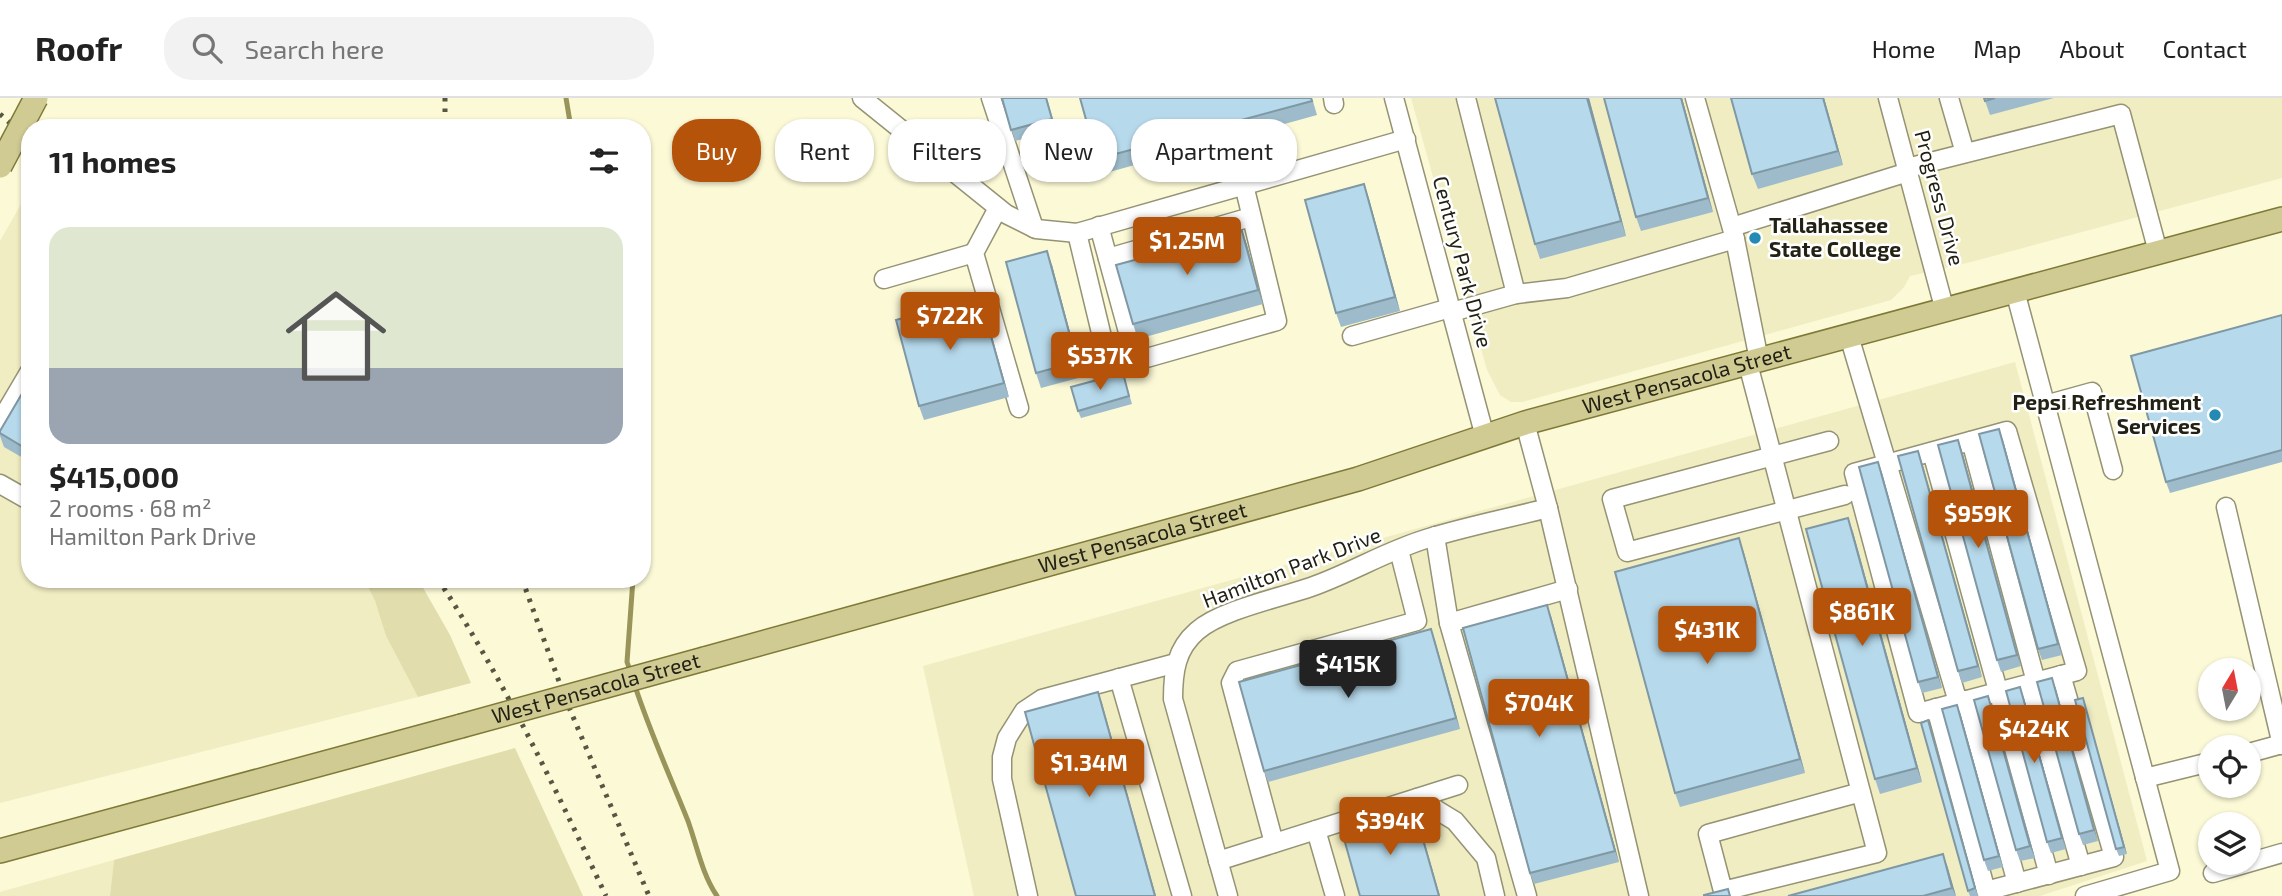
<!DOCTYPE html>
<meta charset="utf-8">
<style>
body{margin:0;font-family:"Exo 2",sans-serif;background:#f2f2f2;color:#222;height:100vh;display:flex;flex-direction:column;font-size:26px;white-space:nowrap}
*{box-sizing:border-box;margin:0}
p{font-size:23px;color:#767676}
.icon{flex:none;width:38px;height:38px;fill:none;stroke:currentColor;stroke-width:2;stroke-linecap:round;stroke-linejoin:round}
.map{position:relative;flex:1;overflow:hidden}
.details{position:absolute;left:21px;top:21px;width:630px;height:469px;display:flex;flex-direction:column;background:#fff;border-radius:28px;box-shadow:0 2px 5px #0004}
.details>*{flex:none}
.top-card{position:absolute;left:672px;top:21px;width:665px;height:63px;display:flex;gap:14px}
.needle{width:46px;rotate:10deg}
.fabs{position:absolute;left:2198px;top:560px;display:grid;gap:14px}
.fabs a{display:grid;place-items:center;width:63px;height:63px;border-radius:50%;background:#fff;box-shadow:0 2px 5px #0004;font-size:35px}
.price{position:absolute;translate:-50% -60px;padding:0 16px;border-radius:7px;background:#b45309;color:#fff;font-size:23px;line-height:46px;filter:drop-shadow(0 2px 4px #0008)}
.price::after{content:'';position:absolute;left:50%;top:42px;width:21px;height:16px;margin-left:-10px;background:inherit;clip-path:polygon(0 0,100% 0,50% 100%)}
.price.on{background:#222;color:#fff}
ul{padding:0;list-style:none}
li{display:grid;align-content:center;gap:14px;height:371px;padding:0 28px}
li span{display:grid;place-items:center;height:217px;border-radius:21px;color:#555}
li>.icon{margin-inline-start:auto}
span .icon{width:126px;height:126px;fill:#fffc;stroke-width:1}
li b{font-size:30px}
h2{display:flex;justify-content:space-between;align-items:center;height:84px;padding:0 28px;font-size:30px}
.chip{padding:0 24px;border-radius:28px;background:#fff;box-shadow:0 2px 5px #0004;font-size:24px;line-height:63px}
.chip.on{background:#b45309;color:#fff}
header{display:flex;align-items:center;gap:42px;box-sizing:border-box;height:98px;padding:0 35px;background:#fff;border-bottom:2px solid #e0e0e0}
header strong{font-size:33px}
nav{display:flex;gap:38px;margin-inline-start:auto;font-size:24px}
.search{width:490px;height:63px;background:#f2f2f2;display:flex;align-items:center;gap:18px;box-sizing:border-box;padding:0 24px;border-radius:28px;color:#767676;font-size:26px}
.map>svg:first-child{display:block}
.built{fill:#f0edc3}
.green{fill:#e1ddac}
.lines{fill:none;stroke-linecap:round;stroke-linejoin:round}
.stream{stroke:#98945a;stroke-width:5}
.minor-casing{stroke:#959373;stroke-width:21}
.major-casing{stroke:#7f7938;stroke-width:26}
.minor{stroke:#fff;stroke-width:18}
.major{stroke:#d0cb93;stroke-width:23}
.rail{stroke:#575643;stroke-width:5;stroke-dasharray:3.5 7;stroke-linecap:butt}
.major-bridge-casing{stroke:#7f7938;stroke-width:26;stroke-linecap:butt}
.major-bridge{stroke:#d0cb93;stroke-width:23}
.wall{fill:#9dbbca}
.shaded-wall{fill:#7f98a4}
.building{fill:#b6d9eb;stroke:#7f98a4;stroke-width:2}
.poi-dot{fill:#238ab3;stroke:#fff;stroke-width:2.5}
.labels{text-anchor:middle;stroke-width:5;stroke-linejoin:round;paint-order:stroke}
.street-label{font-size:21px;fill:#222114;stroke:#fff}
.poi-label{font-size:21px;font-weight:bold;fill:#222114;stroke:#fff;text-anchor:start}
</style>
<header>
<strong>Roofr</strong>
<div class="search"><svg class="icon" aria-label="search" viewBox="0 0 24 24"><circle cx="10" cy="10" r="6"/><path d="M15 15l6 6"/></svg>Search here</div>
<nav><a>Home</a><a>Map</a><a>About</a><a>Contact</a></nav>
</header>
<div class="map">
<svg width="2282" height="798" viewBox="0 0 2282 798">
<rect width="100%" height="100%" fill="#fbf9d6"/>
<g class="built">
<path d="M1411 0H2282V80L1971 164 1910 178 1904 189 1891 202 1522 304H1511L1500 297 1487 272Z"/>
<path d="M29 92 30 481H364L375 503 386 538 418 599 0 705V143Z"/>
<path d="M2015 264 2147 763 2040 798H974L923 568Z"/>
<path d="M114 762 110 798H0V794Z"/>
</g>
<g class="green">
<path d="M364 481H418L450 537 471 585 418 599 386 538 375 503Z"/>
<path d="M515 650 583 798H110L114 762Z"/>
</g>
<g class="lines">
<g class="stream">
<path d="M566 0 571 30"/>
<path d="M642 374V394"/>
<path d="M631 575 627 564 633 481"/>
<path d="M635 588C650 634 670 678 688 723 697 748 702 776 717 798"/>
</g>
<g class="minor-casing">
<g id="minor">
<path d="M862 0 1006 116 1036 131 1077 135 1406 41"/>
<path d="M991 0 1034 130"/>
<path d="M1333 0 1334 6"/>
<path d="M1394 0 1485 339"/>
<path d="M1466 0 1516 196"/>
<path d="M1695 0 1735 141 1759 262"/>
<path d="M1888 0 1945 213"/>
<path d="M1949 0 1965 55"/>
<path d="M1907 70 2121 16 2158 154"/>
<path d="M998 110 974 155 1019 310"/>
<path d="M1099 128 1136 263 1277 223 1244 87"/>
<path d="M1732 129 1908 74"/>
<path d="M1077 135 1109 268"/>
<path d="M1108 160 1251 119"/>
<path d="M884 181 974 155"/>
<path d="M2015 193 2170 773 2085 798"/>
<path d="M1452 214 1516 196 1567 190 1735 141"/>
<path d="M1352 238 1450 210"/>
<path d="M1849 238 1958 604"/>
<path d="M1748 266 1877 755 1723 793 1708 736 1861 694"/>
<path d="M2045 307 2092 294 2113 372"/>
<path d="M0 324 30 273"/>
<path d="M2007 333 2077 573 1918 615 1854 375Z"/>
<path d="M1829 343 1612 401 1627 454 1845 397"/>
<path d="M1971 343 2036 584"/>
<path d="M1932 354 2049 777"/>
<path d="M0 386 30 403"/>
<path d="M2226 409 2282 647"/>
<path d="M1548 410 1639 798"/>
<path d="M1435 438 1449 525 1527 798"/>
<path d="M1449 525 1568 491"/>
<path d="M1119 580 1182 798"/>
<path d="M2029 586 2081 768"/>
<path d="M1966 602 2017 785"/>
<path d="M1936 610 1986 793 2114 759 2061 577"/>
<path d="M2249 655 2282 646"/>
<path d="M2145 680 2210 664"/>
<path d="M1417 700 1455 723 1486 760 1495 798"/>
<path d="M1316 732 1335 798"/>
<path d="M1274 745 1231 585 1237 573 1417 523 1399 452"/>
<path d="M1218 763 1458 687"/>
<path d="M2213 775 2282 755"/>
<path d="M1028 798 1002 681V659L1007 640 1024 613 1042 601 1176 565"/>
<path d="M1228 798 1173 601C1173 574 1176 551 1197 533 1221 512 1279 500 1311 489 1351 475 1388 452 1429 440 1468 428 1509 420 1548 410L1525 325"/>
</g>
</g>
<g class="major-casing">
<g id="major">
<path id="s1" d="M704 561 1358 381 1525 325 2282 121"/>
<path d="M0 753 461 628"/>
</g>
</g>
<use href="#minor" class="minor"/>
<use href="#major" class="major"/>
<g class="rail">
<path d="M445 0V30"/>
<path d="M0 16 30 43"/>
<path d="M438 481C504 582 555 690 606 798"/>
<path d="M522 481 565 600 649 798"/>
</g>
<g class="major-bridge-casing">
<g id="major-bridge">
<path d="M0 68 36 0"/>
<path id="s2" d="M461 628 704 561"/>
</g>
</g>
<use href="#major-bridge" class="major-bridge"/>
</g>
<g class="wall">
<path d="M1002 0H1047L1056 32 1015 43Z"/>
<path d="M1312 0 1317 17 1102 76 1097 61Z"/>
<path d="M1589 0 1626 138 1540 161 1535 146Z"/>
<path d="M1682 0 1713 114 1641 133 1636 119Z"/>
<path d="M1824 0 1843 67 1758 91 1752 76Z"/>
<path d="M1984 0H2054L1990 17Z"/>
<path d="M1364 86 1369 101 1400 213 1341 229 1336 215Z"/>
<path d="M1242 133 1247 147 1263 206 1138 241 1133 226Z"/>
<path d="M1052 167 1082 279 1041 290 1036 275Z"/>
<path d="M985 214 1009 299 924 322 919 308Z"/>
<path d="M2282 217V364L2170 395 2166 384Z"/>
<path d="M1123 275 1132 306 1081 320 1078 313Z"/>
<path d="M30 282V364L4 349 0 338V333Z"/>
<path d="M1958 342 1962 353 2021 568 2001 574 1997 562Z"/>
<path d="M2003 342 2062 557 2042 562 2038 551Z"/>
<path d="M1918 353 1982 579 1962 585 1958 573Z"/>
<path d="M1878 364 1882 375 1942 590 1922 595 1918 584Z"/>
<path d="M1853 434 1922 684 1880 696 1875 681Z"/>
<path d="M1739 440 1744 455 1805 675 1680 709 1675 695Z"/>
<path d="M1551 518 1619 764 1534 786 1530 775Z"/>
<path d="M1431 531 1460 631 1268 684 1264 673Z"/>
<path d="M2052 580 2098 743 2083 747 2079 736Z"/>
<path d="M2024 600 2066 751 2051 755 2047 744Z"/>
<path d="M2083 600 2127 756 2119 758 2116 751Z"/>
<path d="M1992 609 2035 760 2020 763 2016 752Z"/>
<path d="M1961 618 2003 769 1988 773 1984 762Z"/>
<path d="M1928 622 1931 630 1978 798H1970L1968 793Z"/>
<path d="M1943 756 1956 798H1788Z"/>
</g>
<g class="shaded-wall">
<path d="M1587 0H1589L1626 138 1621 123Z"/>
<path d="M1681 0H1682L1713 114 1708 100Z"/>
<path d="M1823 0H1824L1843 67 1838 53Z"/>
<path d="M1364 86 1369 101 1400 213 1395 199Z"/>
<path d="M1242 133 1247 147 1263 206 1258 192Z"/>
<path d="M1047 153 1052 167 1082 279 1077 264Z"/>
<path d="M980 199 985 214 1009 299 1004 285Z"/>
<path d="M1999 331 2003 342 2062 557 2058 546Z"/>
<path d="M1958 342 1962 353 2021 568 2017 557Z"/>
<path d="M1918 353 1922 364 1982 579 1978 568Z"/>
<path d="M1878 364 1882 375 1942 590 1938 579Z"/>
<path d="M1848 420 1853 434 1922 684 1917 670Z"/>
<path d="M1739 440 1744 455 1805 675 1800 661Z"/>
<path d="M1547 507 1551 518 1619 764 1615 753Z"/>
<path d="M1431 531 1435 542 1460 631 1456 620Z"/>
<path d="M2052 580 2056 591 2098 743 2094 732Z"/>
<path d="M2020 589 2024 600 2066 751 2062 740Z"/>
<path d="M1098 594 1102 605 1156 798H1155Z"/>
<path d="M1988 598 1992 609 2035 760 2030 748Z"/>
<path d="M2083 600 2085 607 2127 756 2124 749Z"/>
<path d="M1957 607 1961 618 2003 769 1999 758Z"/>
<path d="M1928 622 1931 630 1978 798 1975 790Z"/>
<path d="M1414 710 1418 721 1440 798H1439Z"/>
<path d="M1943 756 1948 770 1956 798 1952 790Z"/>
</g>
<g class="building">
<path d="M1002 0H1046L1052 21 1011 32Z"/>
<path d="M1080 0H1311L1312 3 1097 61Z"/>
<path d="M1495 0H1587L1621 123 1535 146Z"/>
<path d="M1604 0H1681L1708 100 1636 119Z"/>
<path d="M1731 0H1823L1838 53 1752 76Z"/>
<path d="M1984 0H1995L1985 3Z"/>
<path d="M1364 86 1395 199 1336 215 1305 102Z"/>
<path d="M1242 133 1258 192 1133 226 1116 167Z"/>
<path d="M1047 153 1077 264 1036 275 1006 164Z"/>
<path d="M980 199 1004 285 919 308 896 222Z"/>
<path d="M2282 217V352L2166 384 2131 258Z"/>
<path d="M1123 275 1129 298 1078 313 1071 289Z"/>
<path d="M30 282V353L0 335V333Z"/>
<path d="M1999 331 2058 546 2038 551 1979 336Z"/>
<path d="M1958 342 2017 557 1997 562 1938 347Z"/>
<path d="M1918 353 1978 568 1958 573 1898 358Z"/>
<path d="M1878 364 1938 579 1918 584 1859 369Z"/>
<path d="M1848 420 1917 670 1875 681 1806 431Z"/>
<path d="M1739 440 1800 661 1675 695 1615 474Z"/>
<path d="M1547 507 1615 753 1530 775 1463 530Z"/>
<path d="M1431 531 1456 620 1264 673 1239 584Z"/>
<path d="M2052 580 2094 732 2079 736 2037 584Z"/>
<path d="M2020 589 2062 740 2047 744 2006 593Z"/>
<path d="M1098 594 1155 798H1076L1025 614Z"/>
<path d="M1988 598 2030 748 2016 752 1974 602Z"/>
<path d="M2083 600 2124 749 2116 751 2075 602Z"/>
<path d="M1957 607 1999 758 1984 762 1942 611Z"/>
<path d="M1928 622 1975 790 1968 793 1921 625Z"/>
<path d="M1414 710 1439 798H1360L1341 730Z"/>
<path d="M1943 756 1952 790 1923 798H1788Z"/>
<path d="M1728 791 1730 798H1704V797Z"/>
</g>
<g class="poi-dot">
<circle cx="1755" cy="140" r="7"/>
<circle cx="2215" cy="317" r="7"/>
</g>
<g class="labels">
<g class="street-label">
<text transform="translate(1939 100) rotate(75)" y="7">Progress Drive</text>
<text transform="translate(1462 164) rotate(75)" y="7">Century Park Drive</text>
<text dy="7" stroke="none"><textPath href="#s1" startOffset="1022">West Pensacola Street</textPath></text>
<text dy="7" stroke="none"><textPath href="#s1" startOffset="455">West Pensacola Street</textPath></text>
<text transform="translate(1292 470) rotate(-21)" y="7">Hamilton Park Drive</text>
<text dy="7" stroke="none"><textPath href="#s2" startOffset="140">West Pensacola Street</textPath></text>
</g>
<g class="poi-label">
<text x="1769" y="135">Tallahassee<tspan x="1769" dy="24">State College</tspan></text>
<text x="2201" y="312" text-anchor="end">Pepsi Refreshment<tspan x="2201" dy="24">Services</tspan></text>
</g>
</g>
</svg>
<div class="fabs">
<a><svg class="needle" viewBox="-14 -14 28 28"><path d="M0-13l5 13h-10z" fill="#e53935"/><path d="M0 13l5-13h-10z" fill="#767676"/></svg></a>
<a><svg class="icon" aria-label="locate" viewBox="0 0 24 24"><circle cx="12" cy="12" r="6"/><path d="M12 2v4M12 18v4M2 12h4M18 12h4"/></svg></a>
<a><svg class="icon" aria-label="layers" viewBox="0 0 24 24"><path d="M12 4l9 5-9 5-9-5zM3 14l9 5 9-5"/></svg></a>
</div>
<b class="price" style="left:1187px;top:179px">$1.25M</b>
<b class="price" style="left:950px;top:254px">$722K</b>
<b class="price" style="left:1100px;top:294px">$537K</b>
<b class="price" style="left:1978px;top:452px">$959K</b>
<b class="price" style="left:1862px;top:550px">$861K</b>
<b class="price" style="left:1707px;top:568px">$431K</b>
<b class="price on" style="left:1348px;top:602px">$415K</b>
<b class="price" style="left:1539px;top:641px">$704K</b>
<b class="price" style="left:2034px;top:667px">$424K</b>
<b class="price" style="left:1089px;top:701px">$1.34M</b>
<b class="price" style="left:1390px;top:759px">$394K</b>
<div class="top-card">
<a class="chip on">Buy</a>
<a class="chip">Rent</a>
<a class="chip">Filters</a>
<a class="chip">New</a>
<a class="chip">Apartment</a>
</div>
<section class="details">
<h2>11 homes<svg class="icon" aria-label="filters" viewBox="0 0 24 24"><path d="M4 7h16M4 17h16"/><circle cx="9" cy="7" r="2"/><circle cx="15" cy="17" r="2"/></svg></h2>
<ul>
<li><span style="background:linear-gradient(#dfe7d0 65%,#9aa5b1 0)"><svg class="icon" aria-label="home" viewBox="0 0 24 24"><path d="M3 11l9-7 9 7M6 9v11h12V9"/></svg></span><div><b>$415,000</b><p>2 rooms · 68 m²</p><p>Hamilton Park Drive</p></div></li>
</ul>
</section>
</div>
